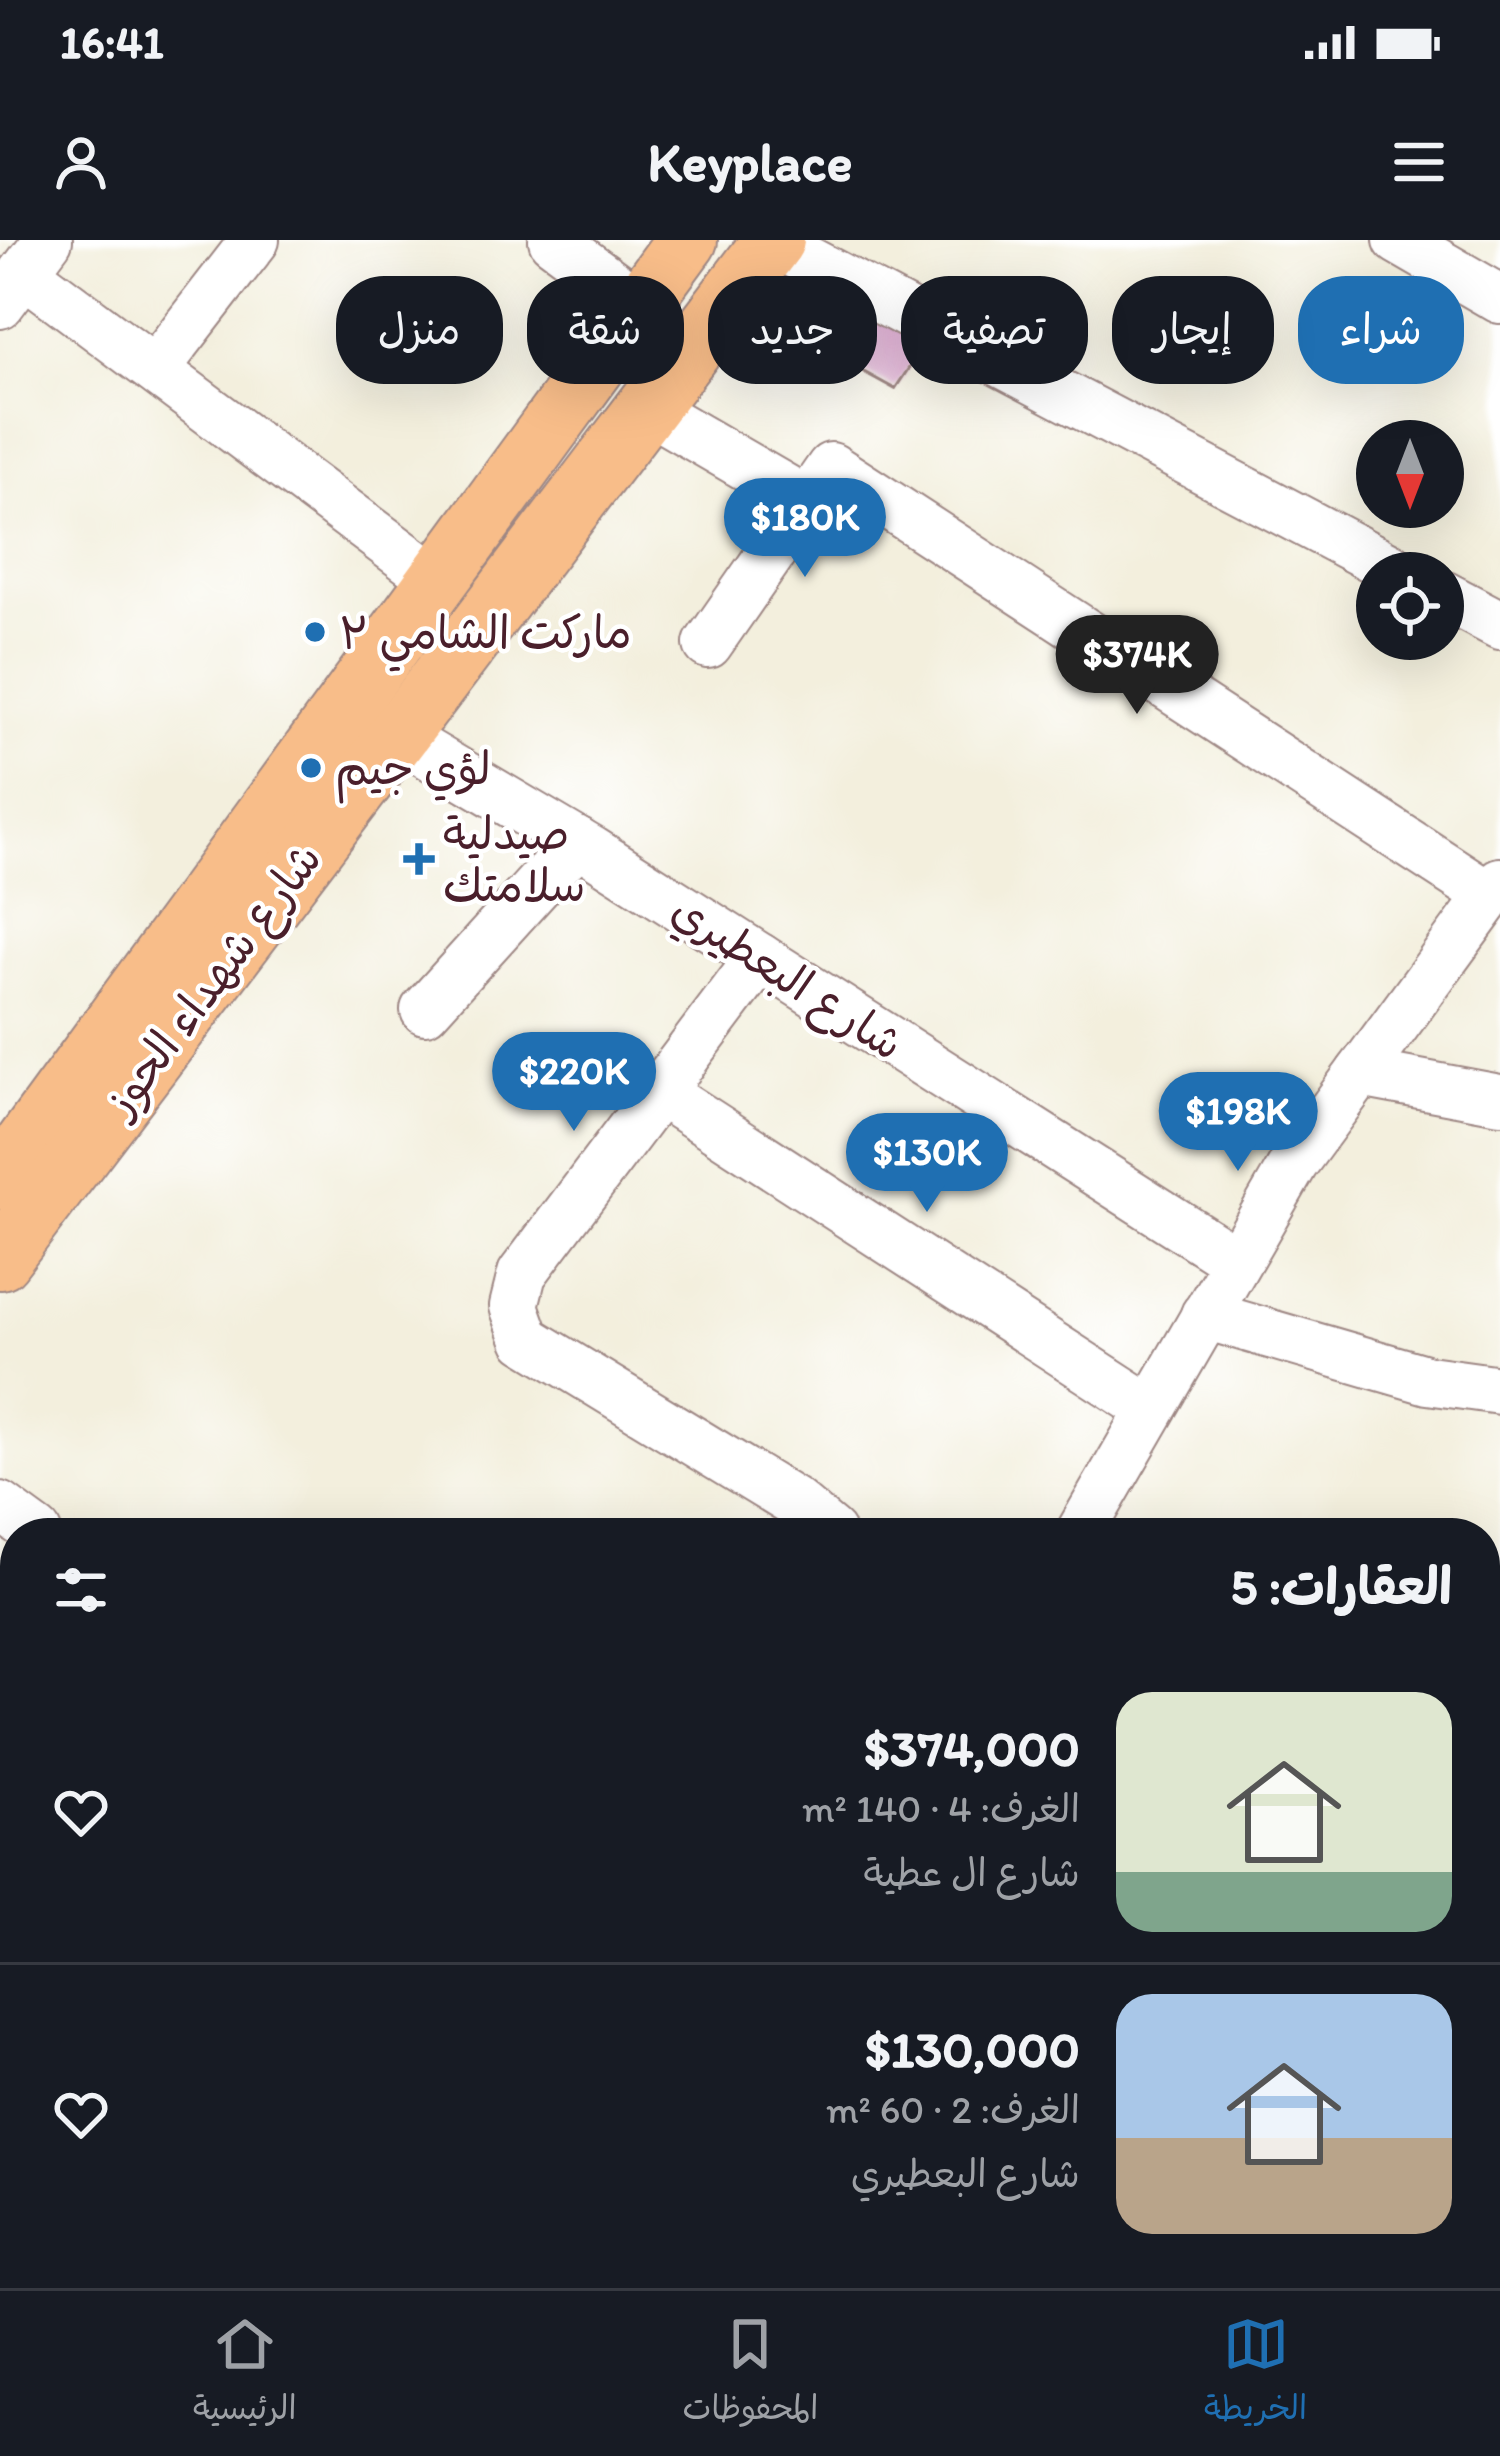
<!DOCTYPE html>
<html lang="ar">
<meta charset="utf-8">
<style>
body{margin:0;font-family:Itim,"Playpen Sans Arabic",sans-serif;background:#20242c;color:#f1f3f6;direction:rtl;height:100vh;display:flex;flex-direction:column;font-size:45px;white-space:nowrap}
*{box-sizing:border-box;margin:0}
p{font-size:39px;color:#9ea1a6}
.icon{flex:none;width:66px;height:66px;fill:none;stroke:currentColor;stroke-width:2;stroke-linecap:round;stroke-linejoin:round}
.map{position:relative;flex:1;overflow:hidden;direction:ltr}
.details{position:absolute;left:0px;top:1278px;width:1500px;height:771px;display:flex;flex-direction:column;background:#171b24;border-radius:48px 48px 0 0;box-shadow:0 12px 48px #0002;direction:rtl}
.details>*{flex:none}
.guide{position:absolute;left:36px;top:36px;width:1428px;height:108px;direction:rtl;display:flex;gap:24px}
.needle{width:78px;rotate:180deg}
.buttons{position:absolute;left:1356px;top:180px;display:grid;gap:24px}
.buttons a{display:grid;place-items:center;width:108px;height:108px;border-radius:50%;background:#171b24;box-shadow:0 12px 48px #0002;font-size:60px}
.price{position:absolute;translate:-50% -102px;padding:0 27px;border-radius:42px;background:#1f6fb2;color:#fff;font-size:39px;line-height:78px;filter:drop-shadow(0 3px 6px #0008)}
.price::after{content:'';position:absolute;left:50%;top:72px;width:36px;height:27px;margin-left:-18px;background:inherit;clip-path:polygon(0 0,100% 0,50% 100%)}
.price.selected{background:#222;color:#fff}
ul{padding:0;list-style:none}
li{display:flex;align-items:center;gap:36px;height:300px;padding:0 48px}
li+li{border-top:3px solid #363941}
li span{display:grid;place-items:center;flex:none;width:336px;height:240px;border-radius:36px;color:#555}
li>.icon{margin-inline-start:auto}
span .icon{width:144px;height:144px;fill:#fffc;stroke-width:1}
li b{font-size:51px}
h2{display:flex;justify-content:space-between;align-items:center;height:144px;padding:0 48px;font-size:51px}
.tag{padding:0 42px;border-radius:48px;background:#171b24;box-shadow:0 12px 48px #0002;font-size:42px;line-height:108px}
.tag.selected{background:#1f6fb2;color:#fff}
.status{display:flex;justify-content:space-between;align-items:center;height:84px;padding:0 60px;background:#171b24;direction:ltr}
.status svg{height:33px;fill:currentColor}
header{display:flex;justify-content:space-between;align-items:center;height:156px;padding:0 48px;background:#171b24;font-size:54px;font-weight:700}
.menu{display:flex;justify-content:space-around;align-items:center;height:168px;border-top:3px solid #363941;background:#171b24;font-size:33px;color:#9ea1a6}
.menu a{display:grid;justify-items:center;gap:6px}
.menu .selected{color:#1f6fb2}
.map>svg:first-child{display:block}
.green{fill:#82cd8a;stroke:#66765a;stroke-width:3}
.building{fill:#dba4ce}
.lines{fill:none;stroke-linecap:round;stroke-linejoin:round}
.minor-casing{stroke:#9e8784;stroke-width:52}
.major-casing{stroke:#9e8784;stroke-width:64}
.minor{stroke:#fff;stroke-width:48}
.major{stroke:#f8bd89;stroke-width:60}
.poi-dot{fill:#1f6fb2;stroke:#fff;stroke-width:4.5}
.labels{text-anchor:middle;stroke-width:9;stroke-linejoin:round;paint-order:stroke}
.poi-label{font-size:45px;fill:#4a1f2b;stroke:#fff;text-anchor:start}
.street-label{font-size:45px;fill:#4a1f2b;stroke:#fff}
</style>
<div class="status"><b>16:41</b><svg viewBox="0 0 49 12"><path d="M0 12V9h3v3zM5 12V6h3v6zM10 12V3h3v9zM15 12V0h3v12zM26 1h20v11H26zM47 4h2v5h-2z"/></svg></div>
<header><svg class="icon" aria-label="menu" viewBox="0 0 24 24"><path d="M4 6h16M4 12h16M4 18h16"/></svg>Keyplace<svg class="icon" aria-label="person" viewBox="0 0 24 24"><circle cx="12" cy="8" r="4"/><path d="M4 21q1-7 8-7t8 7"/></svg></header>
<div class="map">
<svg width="1500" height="2048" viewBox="0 0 1500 2048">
<rect width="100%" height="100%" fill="#fff"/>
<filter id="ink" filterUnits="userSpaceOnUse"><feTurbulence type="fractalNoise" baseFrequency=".00833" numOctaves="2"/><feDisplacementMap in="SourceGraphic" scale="24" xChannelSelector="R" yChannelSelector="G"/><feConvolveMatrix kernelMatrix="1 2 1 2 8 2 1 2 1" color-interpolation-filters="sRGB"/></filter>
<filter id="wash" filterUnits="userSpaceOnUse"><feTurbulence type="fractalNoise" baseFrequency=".004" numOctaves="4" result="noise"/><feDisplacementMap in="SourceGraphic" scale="48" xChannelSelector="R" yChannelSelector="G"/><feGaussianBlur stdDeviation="2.7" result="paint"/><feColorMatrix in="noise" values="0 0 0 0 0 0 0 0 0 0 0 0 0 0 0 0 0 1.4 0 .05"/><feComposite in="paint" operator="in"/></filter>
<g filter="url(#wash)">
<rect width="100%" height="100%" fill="#f3efdd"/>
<path class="green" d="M0 1605 15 1619V1807L0 1800Z"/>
<g id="blocks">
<path class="building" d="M815 29 933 91 895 149 778 85Z"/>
</g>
</g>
<g filter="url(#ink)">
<use href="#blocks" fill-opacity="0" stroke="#9e8784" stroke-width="3"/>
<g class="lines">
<g class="minor-casing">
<g id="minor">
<path d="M553 0 637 62"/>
<path d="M1398 0 1500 59"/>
<path d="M772 2 1401 333"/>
<path d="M24 32 435 339"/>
<path d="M0 64 48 0"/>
<path d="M155 129 255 0"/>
<path d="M644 167 808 262"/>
<path d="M1443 355 1500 385"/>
<path d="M708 404 831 227 1490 656"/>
<path d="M396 495 592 611 1236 1021"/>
<path d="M760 718 522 1034 514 1066 526 1099 795 1263 831 1293"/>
<path d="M425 770 577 602"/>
<path d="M1360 833 1500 859"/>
<path d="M659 851 1150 1169"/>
<path d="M1205 1075 1428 1140 1500 1150"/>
<path d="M0 1266 37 1293"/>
<path d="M1080 1293 1294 923 1500 642"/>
<path d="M672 2034 704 2048"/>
</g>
</g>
<g class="major-casing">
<g id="major">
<path d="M0 939 687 0"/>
<path d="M0 1019 774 0"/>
<path d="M1485 1585 1500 1583"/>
<path d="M1485 1646 1500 1643"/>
<path d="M0 1844 15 1850"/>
<path d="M0 1899 15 1895"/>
<path d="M0 1961 15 1957"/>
<path d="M0 2006 15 2001"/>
<path d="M46 2048 89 2034"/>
</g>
</g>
<use href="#minor" class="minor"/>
<use href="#major" class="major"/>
</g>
</g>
<g class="poi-dot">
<circle cx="315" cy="392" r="12"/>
<circle cx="311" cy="528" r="12"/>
<path d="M413 601h12v12h12v12h-12v12h-12v-12h-12v-12h12z"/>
</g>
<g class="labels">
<g class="poi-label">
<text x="339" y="408">ماركت الشامي ٣</text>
<text x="335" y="544">لؤي جيم</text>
<text x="443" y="609">صيدلية<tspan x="443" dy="52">سلامتك</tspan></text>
</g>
<g class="street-label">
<text transform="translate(788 736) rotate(33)" y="16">شارع البعطيري</text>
<text transform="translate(212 739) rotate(-53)" y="16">شارع شهداء الحوز</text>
</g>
</g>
</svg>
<div class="buttons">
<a><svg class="needle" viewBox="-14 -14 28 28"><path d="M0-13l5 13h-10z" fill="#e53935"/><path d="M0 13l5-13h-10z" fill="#9ea1a6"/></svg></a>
<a><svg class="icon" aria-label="locate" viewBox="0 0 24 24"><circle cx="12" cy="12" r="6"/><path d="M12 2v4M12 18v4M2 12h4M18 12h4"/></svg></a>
</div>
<b class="price" style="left:805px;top:340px">$180K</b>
<b class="price selected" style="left:1137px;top:477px">$374K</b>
<b class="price" style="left:574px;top:894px">$220K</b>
<b class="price" style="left:1238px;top:934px">$198K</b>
<b class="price" style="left:927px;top:975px">$130K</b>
<div class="guide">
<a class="tag selected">شراء</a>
<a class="tag">إيجار</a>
<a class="tag">تصفية</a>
<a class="tag">جديد</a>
<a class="tag">شقة</a>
<a class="tag">منزل</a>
</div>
<section class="details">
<h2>العقارات: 5<svg class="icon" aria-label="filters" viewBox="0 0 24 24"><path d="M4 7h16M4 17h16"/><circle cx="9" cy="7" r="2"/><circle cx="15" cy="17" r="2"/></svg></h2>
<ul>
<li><span style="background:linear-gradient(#dfe7d0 75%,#7fa58c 0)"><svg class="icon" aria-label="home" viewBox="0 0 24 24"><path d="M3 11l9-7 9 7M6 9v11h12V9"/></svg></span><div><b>$374,000</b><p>الغرف: 4 · 140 m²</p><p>شارع ال عطية</p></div><svg class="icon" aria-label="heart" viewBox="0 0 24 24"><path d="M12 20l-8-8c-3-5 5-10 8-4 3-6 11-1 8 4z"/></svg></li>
<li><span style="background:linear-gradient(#a9c7e8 60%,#b9a48a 0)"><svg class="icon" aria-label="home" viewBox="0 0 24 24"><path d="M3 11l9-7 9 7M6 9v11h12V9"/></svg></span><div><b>$130,000</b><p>الغرف: 2 · 60 m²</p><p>شارع البعطيري</p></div><svg class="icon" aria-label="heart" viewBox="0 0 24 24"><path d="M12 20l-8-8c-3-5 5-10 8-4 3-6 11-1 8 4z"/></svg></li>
</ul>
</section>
</div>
<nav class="menu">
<a class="selected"><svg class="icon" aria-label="map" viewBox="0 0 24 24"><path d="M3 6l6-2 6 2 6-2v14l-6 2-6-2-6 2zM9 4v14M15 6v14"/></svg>الخريطة</a>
<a><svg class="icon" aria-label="saved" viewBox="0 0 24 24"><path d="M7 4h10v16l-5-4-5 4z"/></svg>المحفوظات</a>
<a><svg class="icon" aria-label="home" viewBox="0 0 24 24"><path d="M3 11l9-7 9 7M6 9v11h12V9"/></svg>الرئيسية</a>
</nav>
